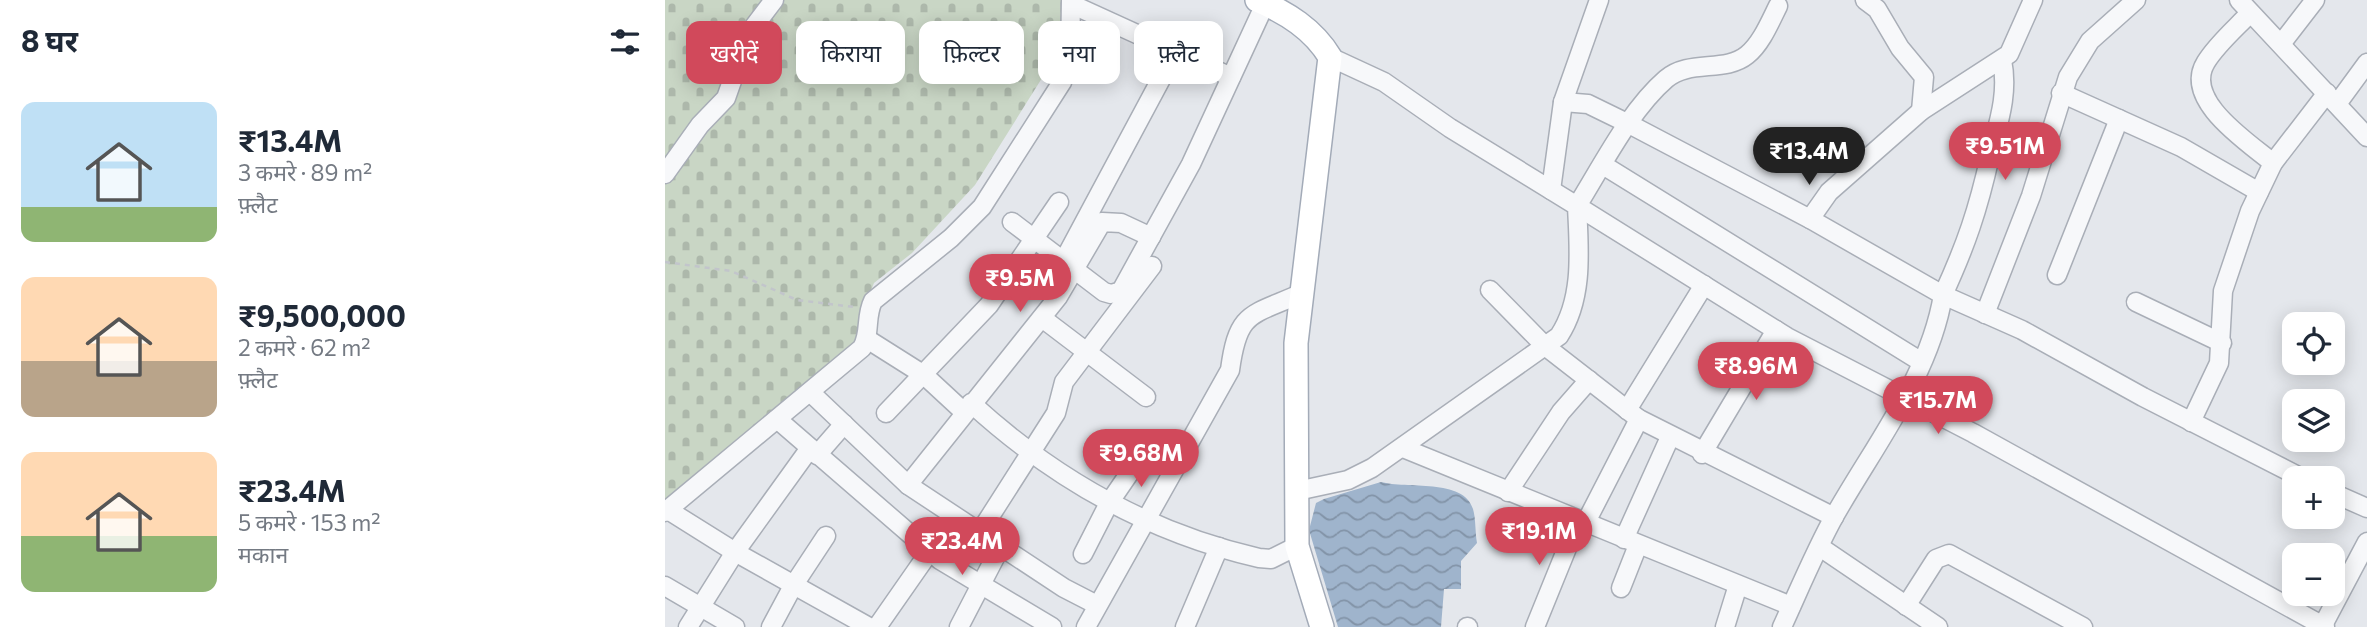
<!DOCTYPE html>
<html lang="hi">
<meta charset="utf-8">
<style>
body{margin:0;font-family:Commissioner,"Noto Sans Devanagari",sans-serif;background:#f2f2f3;color:#1f2937;height:100vh;display:flex;flex-direction:column;font-size:26px;white-space:nowrap}
*{box-sizing:border-box;margin:0}
p{font-size:23px;color:#747a83}
.icon{flex:none;width:38px;height:38px;fill:none;stroke:currentColor;stroke-width:2;stroke-linecap:round;stroke-linejoin:round}
.map{position:relative;flex:1;overflow:hidden}
.sheet{display:flex;flex-direction:column;background:#fff;width:665px}
.sheet>*{flex:none}
.top-card{position:absolute;left:21px;top:21px;width:665px;height:63px;display:flex;gap:14px}
.controls{position:absolute;left:1617px;top:312px;display:grid;gap:14px}
.controls a{display:grid;place-items:center;width:63px;height:63px;border-radius:14px;background:#fff;box-shadow:0 4px 18px #0003;font-size:35px}
.price{position:absolute;translate:-50% -60px;padding:0 16px;border-radius:24px;background:#d1495b;color:#fff;font-size:23px;line-height:46px;filter:drop-shadow(0 2px 4px #0008)}
.price::after{content:'';position:absolute;left:50%;top:42px;width:21px;height:16px;margin-left:-10px;background:inherit;clip-path:polygon(0 0,100% 0,50% 100%)}
.price.active{background:#222;color:#fff}
ul{padding:0;list-style:none}
li{display:flex;align-items:center;gap:21px;height:175px;padding:0 21px}
li span{display:grid;place-items:center;flex:none;width:196px;height:140px;border-radius:14px;color:#555}
li>.icon{margin-inline-start:auto}
span .icon{width:84px;height:84px;fill:#fffc;stroke-width:1}
li b{font-size:30px}
h2{display:flex;justify-content:space-between;align-items:center;height:84px;padding:0 21px;font-size:30px}
.chip{padding:0 24px;border-radius:14px;background:#fff;box-shadow:0 4px 18px #0003;font-size:24px;line-height:63px}
.chip.active{background:#d1495b;color:#fff}
main{display:flex;flex:1;min-height:0}
.map>svg:first-child{display:block}
.cemetery{fill:url(#cemetery-stones)}
.water{fill:url(#water-waves)}
.lines{fill:none;stroke-linecap:round;stroke-linejoin:round}
.minor-casing{stroke:#a9aeb7;stroke-width:21}
.major-casing{stroke:#a3abb8;stroke-width:26}
.path{stroke:#c2c5cb;stroke-width:2.5;stroke-dasharray:5 5;stroke-linecap:butt}
.minor{stroke:#f7f8fa;stroke-width:18}
.major{stroke:#fff;stroke-width:23}
</style>
<main>
<section class="sheet">
<h2>8 घर<svg class="icon" aria-label="filters" viewBox="0 0 24 24"><path d="M4 7h16M4 17h16"/><circle cx="9" cy="7" r="2"/><circle cx="15" cy="17" r="2"/></svg></h2>
<ul>
<li><span style="background:linear-gradient(#bfe0f5 75%,#8fb573 0)"><svg class="icon" aria-label="home" viewBox="0 0 24 24"><path d="M3 11l9-7 9 7M6 9v11h12V9"/></svg></span><div><b>₹13.4M</b><p>3 कमरे · 89 m²</p><p>फ़्लैट</p></div></li>
<li><span style="background:linear-gradient(#ffd9b3 60%,#b9a48a 0)"><svg class="icon" aria-label="home" viewBox="0 0 24 24"><path d="M3 11l9-7 9 7M6 9v11h12V9"/></svg></span><div><b>₹9,500,000</b><p>2 कमरे · 62 m²</p><p>फ़्लैट</p></div></li>
<li><span style="background:linear-gradient(#ffd9b3 60%,#8fb573 0)"><svg class="icon" aria-label="home" viewBox="0 0 24 24"><path d="M3 11l9-7 9 7M6 9v11h12V9"/></svg></span><div><b>₹23.4M</b><p>5 कमरे · 153 m²</p><p>मकान</p></div></li>
</ul>
</section>
<div class="map">
<svg width="1702" height="627" viewBox="0 0 1702 627">
<defs>
<pattern id="cemetery-stones" width="16" height="16" patternUnits="userSpaceOnUse" patternTransform="scale(1.75)"><rect width="16" height="16" fill="#c9d6c5"/><path d="M2 7V4a2 2 0 0 1 4 0v3zM10 15v-3a2 2 0 0 1 4 0v3z" fill="#adb8ab"/></pattern>
<pattern id="water-waves" width="16" height="10" patternUnits="userSpaceOnUse" patternTransform="scale(1.75)"><rect width="16" height="10" fill="#9fb4cc"/><path d="M0 5q4-4 8 0t8 0" fill="none" stroke="#8293a7"/></pattern>
</defs>
<rect width="100%" height="100%" fill="#e4e7ec"/>
<path class="cemetery" d="M0 0H397L394 51 310 185 247 253 209 283 194 320 193 346 0 500Z"/>
<path class="water" d="M716 482C741 489 799 478 808 509 811 519 810 532 812 543L796 561V589H779L776 627H673L644 530 651 503 659 499Z"/>
<g class="lines">
<g class="minor-casing">
<g id="minor">
<path d="M1200 0 1212 9 1235 48 1259 77 1256 111"/>
<path d="M1574 0 1702 137"/>
<path d="M406 4 566 77"/>
<path d="M1113 6C1105 22 1096 44 1082 55 1060 73 1024 59 1001 79 965 110 937 166 912 206L1122 337 1308 433 1660 627"/>
<path d="M1585 13C1571 28 1552 44 1541 62 1517 100 1583 142 1608 163"/>
<path d="M1616 44 1650 0"/>
<path d="M1337 60C1344 94 1333 124 1325 156 1313 210 1301 245 1278 295L1357 330 1478 397 1637 478"/>
<path d="M1396 93 1516 147 1594 192"/>
<path d="M898 102 923 104 964 124 1145 219"/>
<path d="M1672 104 1702 63"/>
<path d="M938 165 1255 361"/>
<path d="M0 174 35 125 61 98 84 33 109 0"/>
<path d="M886 190 898 102 934 0"/>
<path d="M347 222 439 292 446 294 456 291 526 164 600 4"/>
<path d="M398 262 511 51"/>
<path d="M1392 275 1454 119"/>
<path d="M825 290 880 346 974 419 1169 517"/>
<path d="M1471 302 1557 343"/>
<path d="M1320 314 1366 196 1403 77 1425 41 1471 0"/>
<path d="M377 318 481 397"/>
<path d="M202 339 259 375 299 412"/>
<path d="M145 392 243 485 399 588 432 605"/>
<path d="M306 403C388 478 485 533 594 558L606 559 632 546"/>
<path d="M962 410 1039 285"/>
<path d="M221 413 324 305 394 202"/>
<path d="M112 419 275 560 387 627"/>
<path d="M1526 422 1554 363 1558 291 1585 211 1608 163 1662 93"/>
<path d="M738 448 1126 606"/>
<path d="M1037 454 1111 330"/>
<path d="M152 455 179 424"/>
<path d="M243 485 393 297 437 222 456 223 486 237"/>
<path d="M632 491 683 480 707 468 894 336C919 298 914 249 912 206L785 128 719 82 665 57"/>
<path d="M843 492 896 412 924 380"/>
<path d="M1668 493 1702 508"/>
<path d="M3 510 70 552 204 627"/>
<path d="M0 512 197 348C206 332 200 317 208 301L286 238 317 207 397 82 405 59 406 0"/>
<path d="M920 524 974 419"/>
<path d="M315 532 391 413 399 382 487 266"/>
<path d="M959 539 1005 437"/>
<path d="M1155 547 1273 627"/>
<path d="M418 554 444 503 470 465"/>
<path d="M0 586 70 627"/>
<path d="M956 588 973 545"/>
<path d="M1241 606 1271 559 1284 554 1418 627"/>
<path d="M23 627 70 552 145 448"/>
<path d="M106 627 128 586 161 536"/>
<path d="M212 627 265 551"/>
<path d="M294 627 336 546"/>
<path d="M421 627 565 370C573 310 586 316 637 293"/>
<path d="M520 627 554 547"/>
<path d="M802 627H803"/>
<path d="M870 627 913 521"/>
<path d="M1060 627 1073 585"/>
<path d="M1117 627C1134 590 1150 551 1170 515 1209 446 1265 375 1278 295L1145 219 1164 192 1256 111 1344 54 1368 0"/>
<path d="M1657 627 1702 542"/>
</g>
</g>
<g class="major-casing">
<path id="major" d="M592 0C622 13 648 29 665 57L631 343 632 546 657 627"/>
</g>
<path class="path" d="M0 262 66 271 132 300 189 307"/>
<use href="#minor" class="minor"/>
<use href="#major" class="major"/>
</g>
</svg>
<div class="controls">
<a><svg class="icon" aria-label="locate" viewBox="0 0 24 24"><circle cx="12" cy="12" r="6"/><path d="M12 2v4M12 18v4M2 12h4M18 12h4"/></svg></a>
<a><svg class="icon" aria-label="layers" viewBox="0 0 24 24"><path d="M12 4l9 5-9 5-9-5zM3 14l9 5 9-5"/></svg></a>
<a>+</a>
<a>−</a>
</div>
<b class="price" style="left:1340px;top:182px">₹9.51M</b>
<b class="price active" style="left:1144px;top:187px">₹13.4M</b>
<b class="price" style="left:355px;top:314px">₹9.5M</b>
<b class="price" style="left:1091px;top:402px">₹8.96M</b>
<b class="price" style="left:1273px;top:436px">₹15.7M</b>
<b class="price" style="left:476px;top:489px">₹9.68M</b>
<b class="price" style="left:874px;top:567px">₹19.1M</b>
<b class="price" style="left:297px;top:577px">₹23.4M</b>
<div class="top-card">
<a class="chip active">खरीदें</a>
<a class="chip">किराया</a>
<a class="chip">फ़िल्टर</a>
<a class="chip">नया</a>
<a class="chip">फ़्लैट</a>
</div>
</div>
</main>
